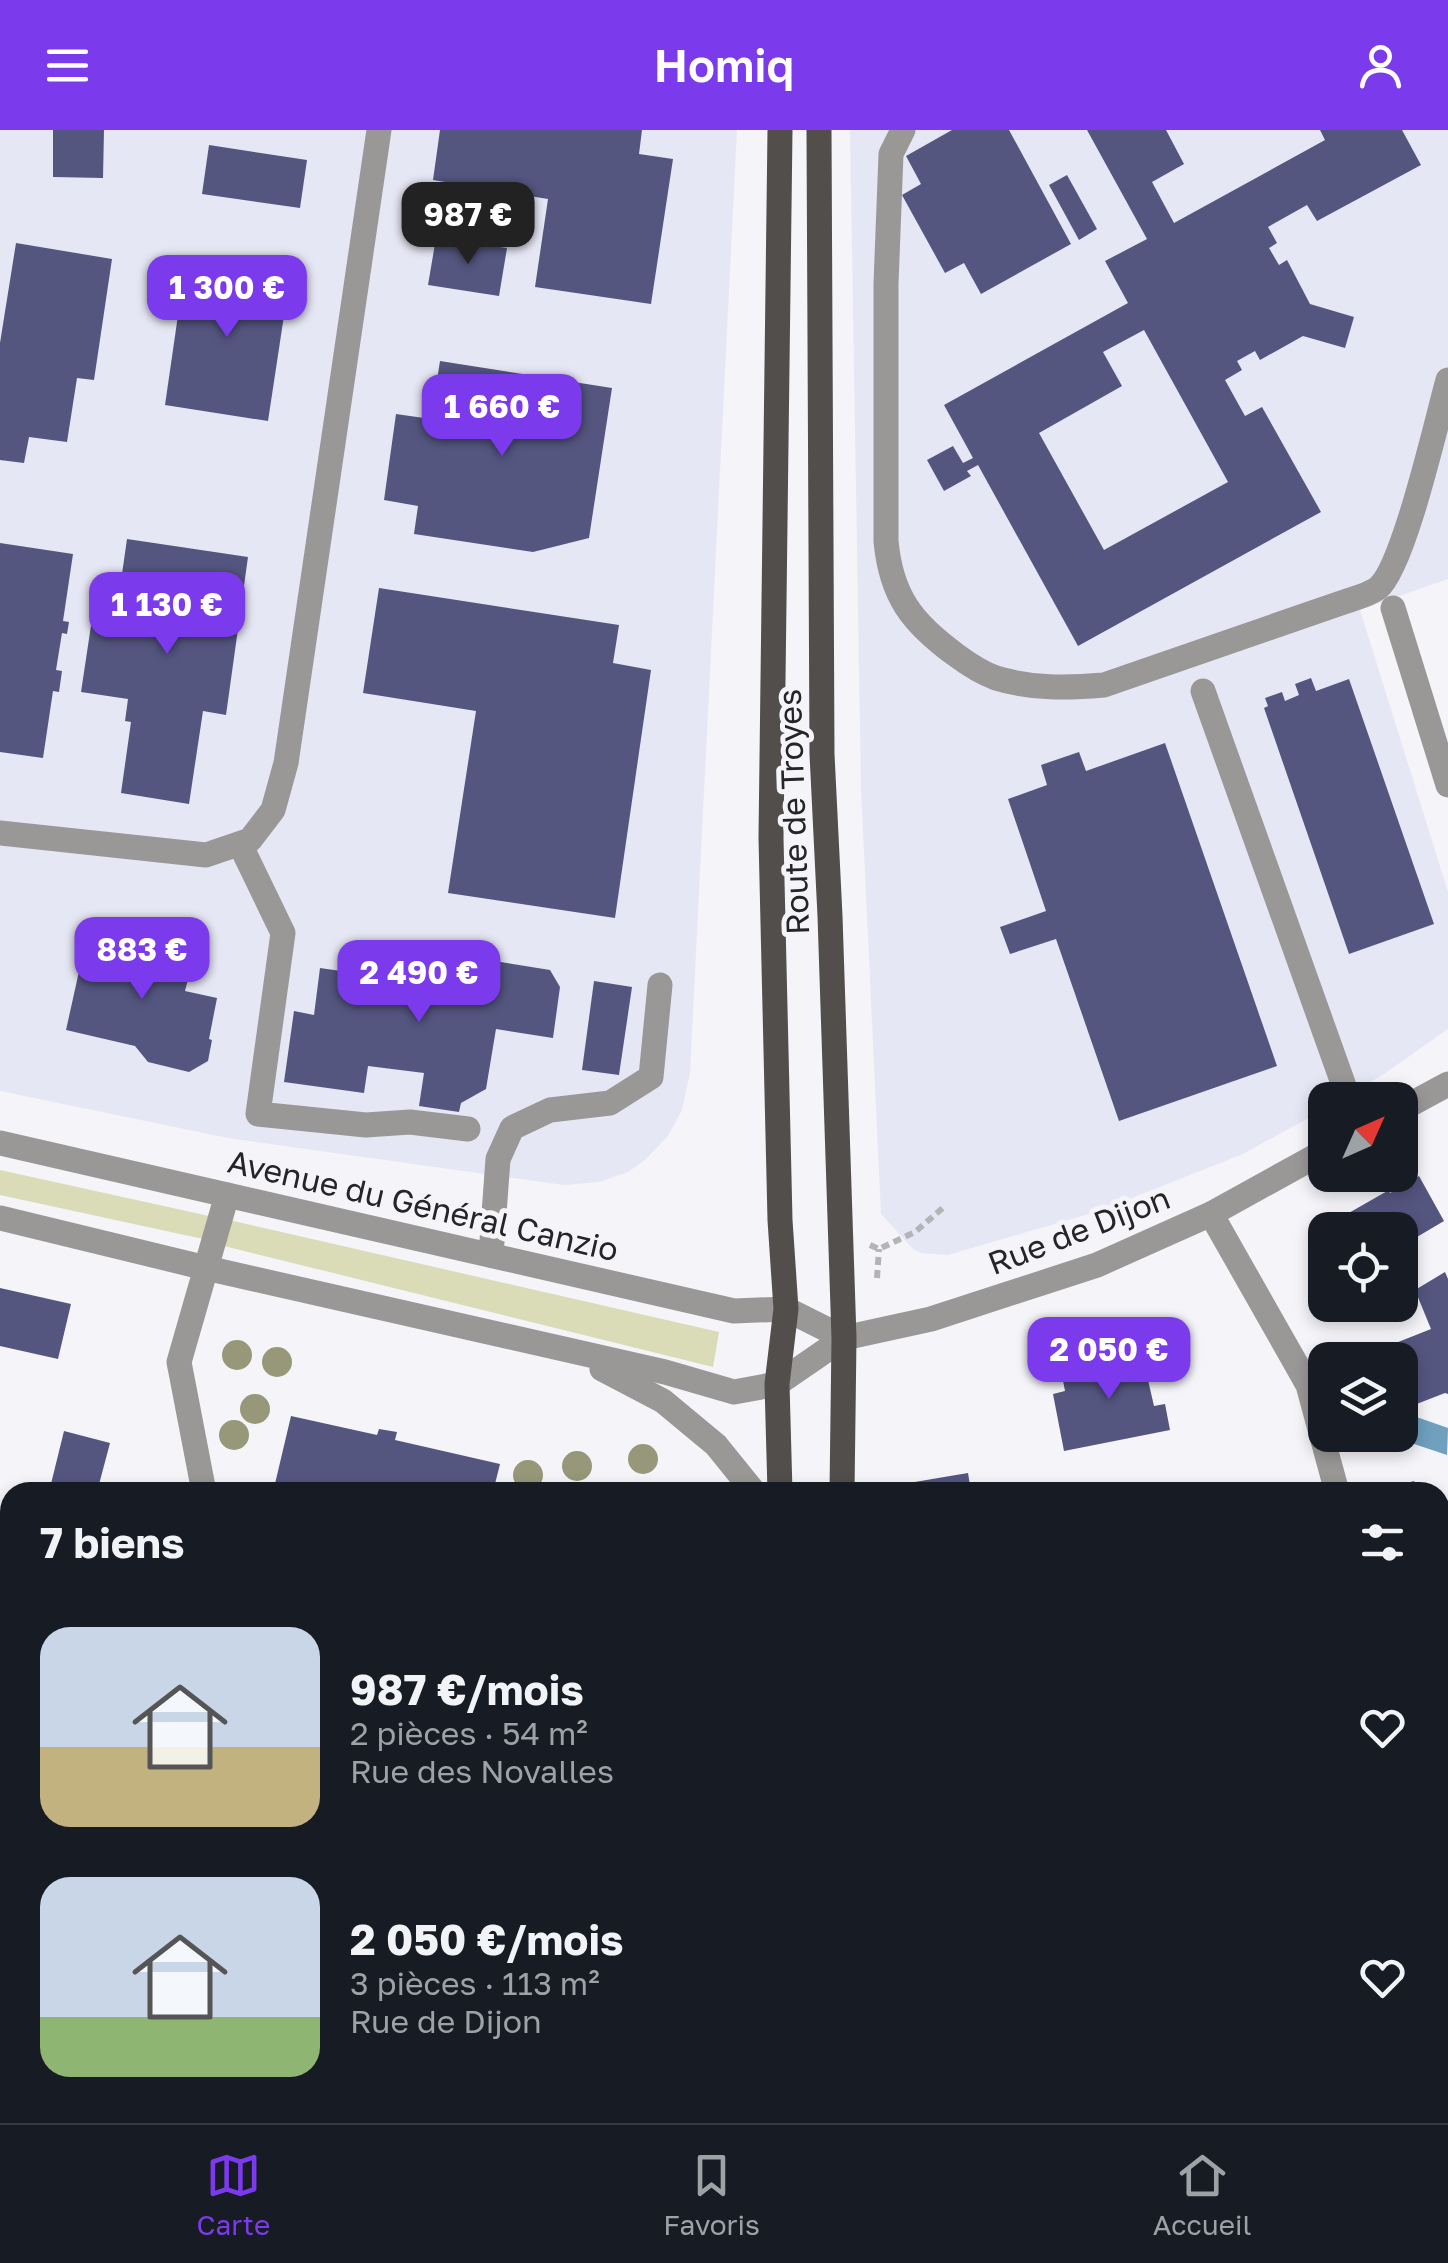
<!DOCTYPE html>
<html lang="fr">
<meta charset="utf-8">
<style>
body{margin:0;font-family:"Golos Text",sans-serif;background:#20242c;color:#f1f3f6;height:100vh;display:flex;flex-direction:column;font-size:38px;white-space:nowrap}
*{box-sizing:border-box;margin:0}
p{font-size:32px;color:#9ea1a6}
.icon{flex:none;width:55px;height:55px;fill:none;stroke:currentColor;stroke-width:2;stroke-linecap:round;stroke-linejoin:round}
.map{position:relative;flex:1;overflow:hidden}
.drawer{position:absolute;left:0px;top:1352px;width:1450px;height:642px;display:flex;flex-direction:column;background:#171b24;border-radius:30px 30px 0 0;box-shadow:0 5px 15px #0003}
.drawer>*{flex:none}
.needle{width:65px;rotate:45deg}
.tools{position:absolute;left:1308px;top:952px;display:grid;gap:20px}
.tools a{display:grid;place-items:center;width:110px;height:110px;border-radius:20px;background:#171b24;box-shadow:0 5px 15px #0003;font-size:50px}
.price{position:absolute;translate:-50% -85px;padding:0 22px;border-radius:20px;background:#7c3aed;color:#fff;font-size:32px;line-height:65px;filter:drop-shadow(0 2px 5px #0008)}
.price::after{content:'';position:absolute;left:50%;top:60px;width:30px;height:22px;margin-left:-15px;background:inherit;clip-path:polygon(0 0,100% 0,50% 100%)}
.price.on{background:#222;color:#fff}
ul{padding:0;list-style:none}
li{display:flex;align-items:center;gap:30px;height:250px;padding:0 40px}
li span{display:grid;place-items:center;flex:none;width:280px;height:200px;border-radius:30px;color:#555}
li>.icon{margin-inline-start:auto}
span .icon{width:120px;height:120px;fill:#fffc;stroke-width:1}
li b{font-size:42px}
h2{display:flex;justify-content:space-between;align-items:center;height:120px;padding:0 40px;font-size:42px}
header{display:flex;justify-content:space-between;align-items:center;height:130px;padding:0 40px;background:#7c3aed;color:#fff;font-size:45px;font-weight:600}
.tab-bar{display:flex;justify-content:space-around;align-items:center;height:140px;border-top:2px solid #363941;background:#171b24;font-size:28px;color:#9ea1a6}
.tab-bar a{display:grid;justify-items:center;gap:5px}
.tab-bar .on{color:#7c3aed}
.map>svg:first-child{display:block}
.built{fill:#e6e7f4}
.green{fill:#d9dcb7}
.water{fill:#6fa0be}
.building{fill:#545680;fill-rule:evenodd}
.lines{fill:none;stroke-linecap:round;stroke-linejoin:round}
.path{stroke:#b4b4b8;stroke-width:6;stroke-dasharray:8 5;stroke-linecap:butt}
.minor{stroke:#9a9897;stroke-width:25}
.major{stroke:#514e4b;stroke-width:25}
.tree{fill:#969879}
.labels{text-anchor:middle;stroke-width:10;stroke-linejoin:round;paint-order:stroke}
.street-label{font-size:32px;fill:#252527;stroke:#f4f4f9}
</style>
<header><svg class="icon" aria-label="menu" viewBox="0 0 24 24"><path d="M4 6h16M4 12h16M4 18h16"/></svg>Homiq<svg class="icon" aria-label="person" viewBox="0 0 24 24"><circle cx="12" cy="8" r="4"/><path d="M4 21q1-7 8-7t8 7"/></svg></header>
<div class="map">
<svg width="1448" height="1993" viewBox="0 0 1448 1993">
<rect width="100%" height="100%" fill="#f4f4f9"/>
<g class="built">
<path d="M0 0H737L690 943 682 980 668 1006 645 1030 628 1042 599 1052 564 1055 228 1008 0 961Z"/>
<path d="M850 0H1448V449L1360 480 1448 762V899L1384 944 1340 970H1325V979L1243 1024 1099 1081 948 1125 921 1123 914 1120 881 1084 861 658Z"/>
</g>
<g class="green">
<path d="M0 1040 209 1086 203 1109 0 1065Z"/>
<path d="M229 1090 719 1202 713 1237 224 1116Z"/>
<path d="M1440 1917 1448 1954V1986L1424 1993H1164L1162 1985H1440Z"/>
</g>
<path class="water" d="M1408 1284 1448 1298 1447 1325 1399 1309Z"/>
<g class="building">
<path d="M53 0H104L103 48 53 47Z"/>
<path d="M440 0H642L639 24 673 29 651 174 535 157 548 69 433 50Z"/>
<path d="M952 0H1009L1071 114 981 164 964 133 945 143 902 65 921 54 906 26Z"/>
<path d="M1087 0H1166L1184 34 1152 52 1174 93 1325 10 1320 0H1402L1421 35 1317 91 1307 75 1268 97 1277 113 1269 118 1279 135 1287 130 1310 174 1354 187 1345 218 1303 206 1260 230 1255 221 1237 231 1242 240 1225 250 1245 286 1262 277 1321 382 1078 516 978 335 967 341 971 346 944 361 927 330 953 316 963 333 973 328 944 275 1128 173 1105 131 1147 109ZM1144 200 1228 352 1104 420 1039 303 1122 256 1103 222Z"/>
<path d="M209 15 307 30 300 78 202 64Z"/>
<path d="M1067 45 1097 99 1079 110 1049 55Z"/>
<path d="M436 108 507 118 499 166 428 155Z"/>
<path d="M16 113 112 129 94 250 77 248 67 312 29 307 24 333 0 330V213Z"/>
<path d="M186 130 290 146 268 291 165 275Z"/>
<path d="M440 231 612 258 589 408 533 422 414 404 418 376 384 370 396 284 431 289Z"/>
<path d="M127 409 248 427 226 585 203 581 189 674 121 663 131 592 125 591 128 569 81 562 95 469 118 472Z"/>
<path d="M0 413 73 424 63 491 69 492 67 504 62 503 56 540 62 541 59 562 53 561 43 628 0 622Z"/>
<path d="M379 458 619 495 613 533 651 540 615 788 448 763 476 581 363 563Z"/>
<path d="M1311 548 1316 561 1349 549 1434 794 1349 824 1264 578 1268 576 1265 568 1282 562 1285 571 1299 565 1295 554Z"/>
<path d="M1165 613 1277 936 1119 991 1056 809 1010 824 1000 797 1046 781 1008 669 1047 655 1041 635 1079 622 1086 641Z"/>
<path d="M88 801 194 826 185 861 217 868 209 909 212 910 208 931 189 942 148 932 135 916 66 900Z"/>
<path d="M438 822 550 840 560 857 553 908 496 899 486 959 461 973 459 982 419 976 424 943 368 936 364 963 284 952 294 881 314 885 320 838 341 841 342 835 434 848Z"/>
<path d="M594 851 632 857 619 945 582 940Z"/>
<path d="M1419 1046 1444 1091 1400 1117V1100H1356L1347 1084 1389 1060 1390 1063Z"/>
<path d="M1445 1142 1448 1149V1264L1445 1263 1414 1275 1406 1256 1400 1258V1230H1377L1373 1222 1431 1199 1415 1160Z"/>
<path d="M0 1158 71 1174 58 1229 0 1216Z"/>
<path d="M1155 1222 1160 1248 1148 1250 1154 1276 1165 1274 1170 1300 1064 1321 1053 1264 1065 1261 1061 1240Z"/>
<path d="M291 1286 377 1305 379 1299 397 1302 395 1310 500 1334 493 1362H294L274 1358Z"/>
<path d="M64 1301 110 1313 97 1362H49Z"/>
<path d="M968 1343 971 1362H879V1358Z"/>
<path d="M1414 1351 1418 1362H1399L1397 1356Z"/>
<path d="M1448 1401V1459L1440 1440V1404Z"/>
<path d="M3 1520 10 1527V1753L0 1741V1522Z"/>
<path d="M10 1754V1818L6 1821 0 1814V1763Z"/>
<path d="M249 1985H296L288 1993H257Z"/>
<rect x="904" y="1985" width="72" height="8"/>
<path d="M427 1989H467L471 1993H417Z"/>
</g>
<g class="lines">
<g class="path">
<path d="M870 1115 879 1119 915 1102 945 1076"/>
<path d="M877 1148 879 1119"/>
<path d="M378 1985 382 1993"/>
</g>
<g class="minor">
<path d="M903 0 891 24 886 154V411C891 466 912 493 956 525 968 534 982 543 996 548 1032 559 1068 558 1104 555L1341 473C1352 469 1369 465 1378 458 1404 437 1437 289 1448 250"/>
<path d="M1393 478 1448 655"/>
<path d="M1203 561 1349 970"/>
<path d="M0 703 206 725 250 710 273 680 286 633 379 0"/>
<path d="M240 714 283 803 258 984 366 995 410 992 468 999"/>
<path d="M1400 980 1448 954"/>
<path d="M0 1013 734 1181 786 1179 844 1208"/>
<path d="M1211 1084 1308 1255 1337 1362"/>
<path d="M0 1088 206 1138 665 1242 734 1262 777 1254 844 1208 931 1189 1097 1135 1211 1084 1325 1021"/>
<path d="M491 1125 498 1029 512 998 550 980 610 973 651 947 660 855"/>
<path d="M602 1239 663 1271 716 1315 754 1362"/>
<path d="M204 1362 179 1232 227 1065"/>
<path d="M1440 1761 1448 1788"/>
</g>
<g class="major">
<path d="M780 0 771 708 780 1090 786 1179 777 1254 780 1362"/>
<path d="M819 0 822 624 830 786 844 1208 842 1362"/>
<path d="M806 1985V1993"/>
<path d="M845 1985V1993"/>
</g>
</g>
<g class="tree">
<circle cx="237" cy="1225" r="15"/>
<circle cx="277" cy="1232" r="15"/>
<circle cx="255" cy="1279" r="15"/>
<circle cx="234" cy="1305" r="15"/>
<circle cx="643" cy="1329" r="15"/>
<circle cx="577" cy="1336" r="15"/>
<circle cx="528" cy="1345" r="15"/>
</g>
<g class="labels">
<g class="street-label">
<text transform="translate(794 682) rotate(-92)" y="11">Route de Troyes</text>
<text transform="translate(423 1076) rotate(13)" y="11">Avenue du Général Canzio</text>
<text transform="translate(1079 1101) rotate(-21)" y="11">Rue de Dijon</text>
</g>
</g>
</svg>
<div class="tools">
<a><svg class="needle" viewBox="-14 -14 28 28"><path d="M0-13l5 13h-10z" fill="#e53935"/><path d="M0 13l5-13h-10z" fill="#9ea1a6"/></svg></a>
<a><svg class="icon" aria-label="locate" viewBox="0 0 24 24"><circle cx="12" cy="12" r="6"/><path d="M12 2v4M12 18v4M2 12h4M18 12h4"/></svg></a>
<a><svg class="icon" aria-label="layers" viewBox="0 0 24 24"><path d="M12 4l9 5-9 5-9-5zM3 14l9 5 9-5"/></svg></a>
</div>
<b class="price on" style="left:468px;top:137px">987 €</b>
<b class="price" style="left:227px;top:210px">1 300 €</b>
<b class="price" style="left:502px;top:329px">1 660 €</b>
<b class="price" style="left:167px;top:527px">1 130 €</b>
<b class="price" style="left:142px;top:872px">883 €</b>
<b class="price" style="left:419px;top:895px">2 490 €</b>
<b class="price" style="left:1109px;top:1272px">2 050 €</b>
<section class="drawer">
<h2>7 biens<svg class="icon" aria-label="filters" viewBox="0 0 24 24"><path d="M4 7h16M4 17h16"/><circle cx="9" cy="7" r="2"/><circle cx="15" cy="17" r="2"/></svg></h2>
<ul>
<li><span style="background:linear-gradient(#c9d6e8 60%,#c2b280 0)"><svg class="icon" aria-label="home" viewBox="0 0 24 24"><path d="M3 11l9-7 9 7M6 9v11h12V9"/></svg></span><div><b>987 €/mois</b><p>2 pièces · 54 m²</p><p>Rue des Novalles</p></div><svg class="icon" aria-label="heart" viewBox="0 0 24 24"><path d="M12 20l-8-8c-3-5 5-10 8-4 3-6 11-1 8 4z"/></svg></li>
<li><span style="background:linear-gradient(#c9d6e8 70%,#8fb573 0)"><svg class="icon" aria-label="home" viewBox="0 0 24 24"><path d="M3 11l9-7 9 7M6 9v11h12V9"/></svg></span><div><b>2 050 €/mois</b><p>3 pièces · 113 m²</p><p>Rue de Dijon</p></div><svg class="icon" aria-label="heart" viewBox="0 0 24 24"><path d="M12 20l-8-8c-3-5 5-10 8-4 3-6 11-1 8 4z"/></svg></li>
</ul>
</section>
</div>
<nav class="tab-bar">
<a class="on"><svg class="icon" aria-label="map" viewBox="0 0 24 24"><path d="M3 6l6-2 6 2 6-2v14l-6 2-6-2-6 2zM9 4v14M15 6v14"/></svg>Carte</a>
<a><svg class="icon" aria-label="saved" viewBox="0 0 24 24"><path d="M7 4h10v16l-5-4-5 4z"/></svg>Favoris</a>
<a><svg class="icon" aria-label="home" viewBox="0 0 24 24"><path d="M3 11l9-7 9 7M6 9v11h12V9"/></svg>Accueil</a>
</nav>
